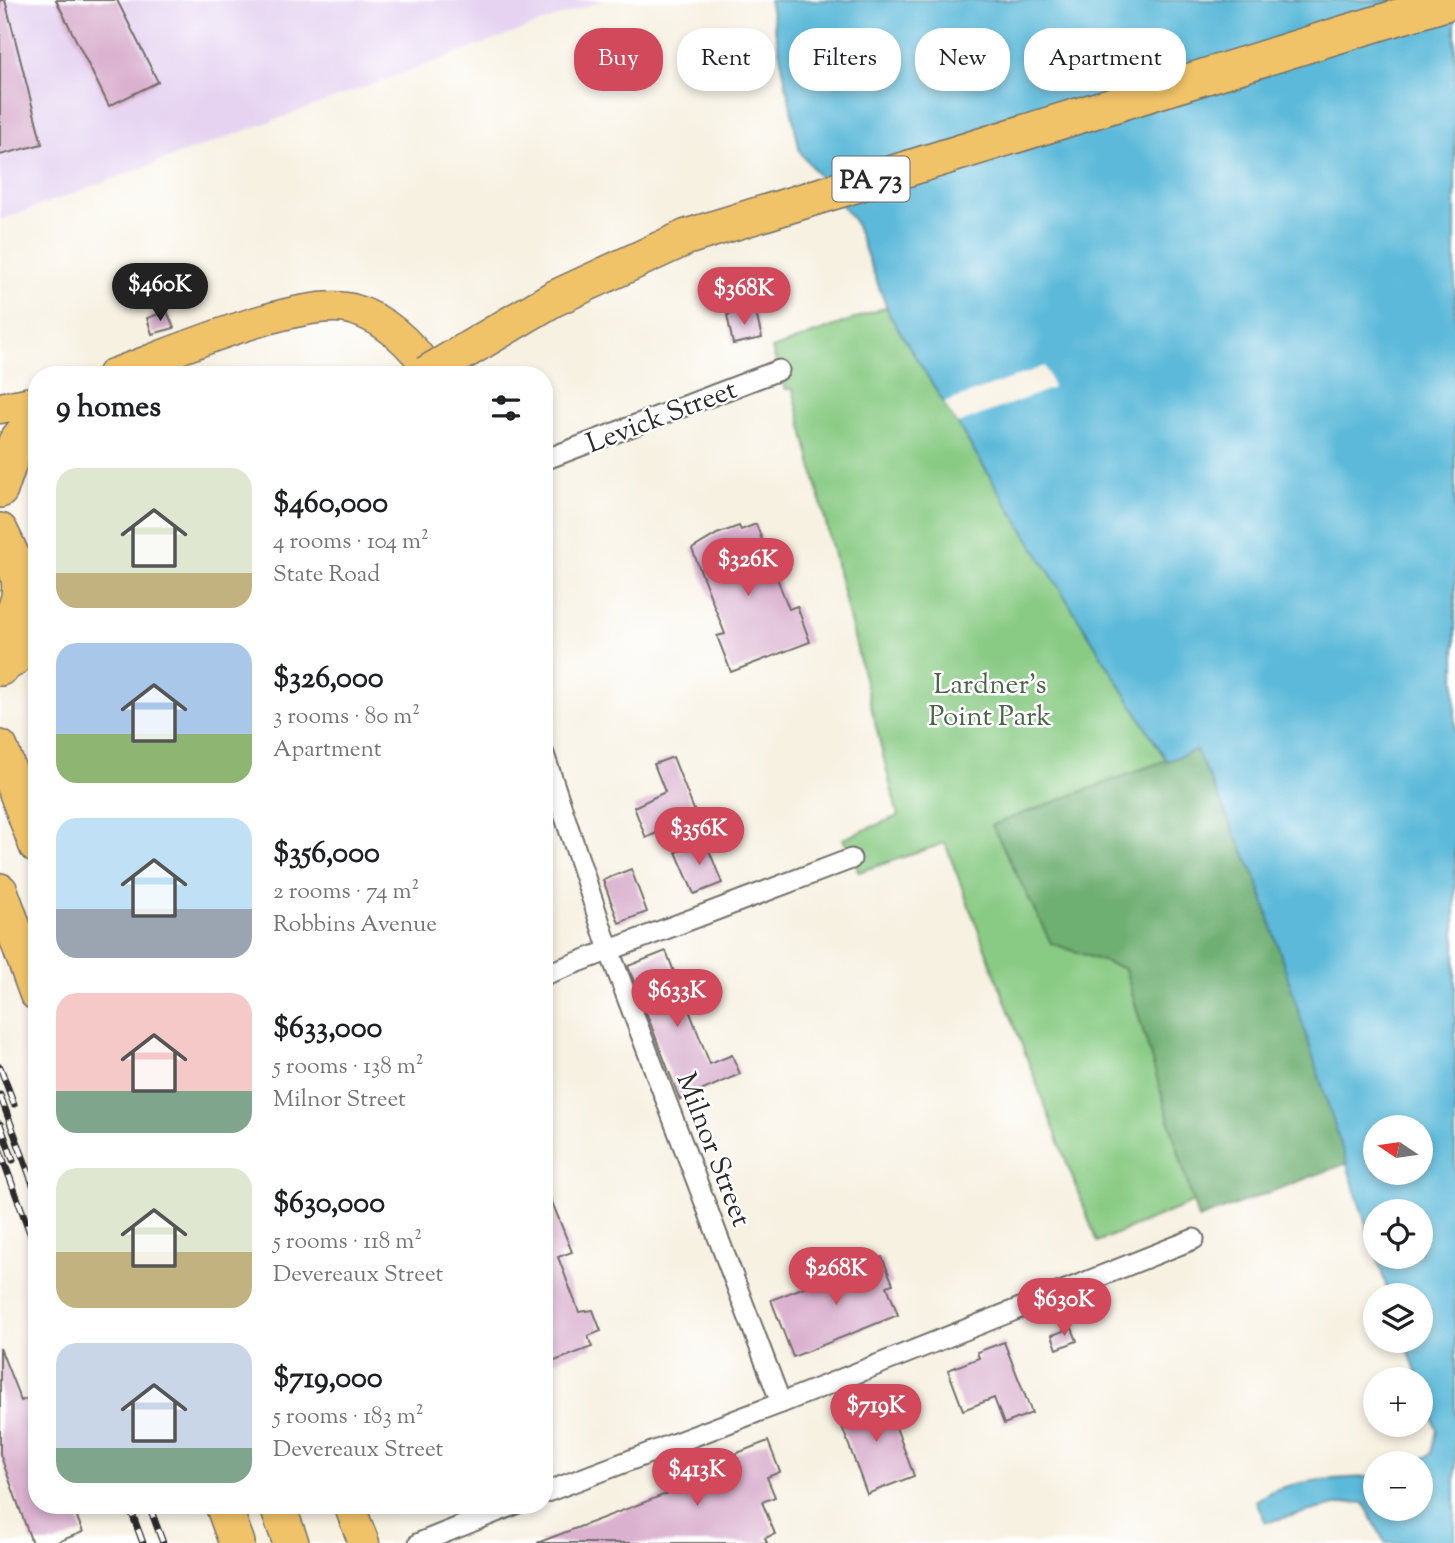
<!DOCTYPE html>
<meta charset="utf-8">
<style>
body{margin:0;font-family:"Sorts Mill Goudy",serif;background:#f2f2f2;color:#202124;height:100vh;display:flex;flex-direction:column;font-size:26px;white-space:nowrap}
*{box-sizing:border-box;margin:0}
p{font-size:23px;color:#757577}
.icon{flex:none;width:38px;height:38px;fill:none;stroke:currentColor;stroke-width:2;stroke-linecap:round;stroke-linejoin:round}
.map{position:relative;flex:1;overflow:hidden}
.panel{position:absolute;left:28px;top:366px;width:525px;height:1148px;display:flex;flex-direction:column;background:#fff;border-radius:28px;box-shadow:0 4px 10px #0003}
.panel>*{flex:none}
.hud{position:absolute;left:574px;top:28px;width:665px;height:63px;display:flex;gap:14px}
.needle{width:46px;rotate:283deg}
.tools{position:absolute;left:1363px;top:1115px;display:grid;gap:14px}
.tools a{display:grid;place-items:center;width:70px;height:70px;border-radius:50%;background:#fff;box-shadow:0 4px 10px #0003;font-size:35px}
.price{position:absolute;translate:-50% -60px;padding:0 16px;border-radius:24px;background:#d1495b;color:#fff;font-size:23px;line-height:46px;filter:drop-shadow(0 2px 4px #0008)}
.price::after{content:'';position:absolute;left:50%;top:42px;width:21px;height:16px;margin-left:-10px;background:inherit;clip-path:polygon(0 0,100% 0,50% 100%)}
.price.selected{background:#222;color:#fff}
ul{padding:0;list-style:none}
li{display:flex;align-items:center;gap:21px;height:175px;padding:0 28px}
li span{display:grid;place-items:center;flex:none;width:196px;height:140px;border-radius:21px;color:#555}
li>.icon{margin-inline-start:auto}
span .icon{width:84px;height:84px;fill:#fffc;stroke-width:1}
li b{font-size:30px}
h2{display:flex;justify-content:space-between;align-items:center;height:84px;padding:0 28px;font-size:30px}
.tag{padding:0 24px;border-radius:28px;background:#fff;box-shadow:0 4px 10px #0003;font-size:24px;line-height:63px}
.tag.selected{background:#d1495b;color:#fff}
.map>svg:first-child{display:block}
.built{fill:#e5d3f1}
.green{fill:#89cb84;stroke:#5a7b58;stroke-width:2}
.forest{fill:#6eaf72;stroke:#4c6d4e;stroke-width:2}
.water{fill:#5bb9d9;stroke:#437282;stroke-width:2;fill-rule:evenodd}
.pier{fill:#f7f1e2}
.building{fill:#dab1cf}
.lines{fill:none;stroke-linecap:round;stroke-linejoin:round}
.street-casing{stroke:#72706b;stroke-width:23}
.primary-casing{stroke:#72706b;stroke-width:33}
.highway-casing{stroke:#72706b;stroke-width:38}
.street{stroke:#fff;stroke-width:19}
.primary{stroke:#f1c369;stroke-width:30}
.highway{stroke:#f1c369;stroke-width:35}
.rail-casing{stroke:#2b2b2b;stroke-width:7}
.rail{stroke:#fff;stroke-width:4.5;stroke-dasharray:13;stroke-linecap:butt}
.highway-bridge-casing{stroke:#72706b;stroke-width:38;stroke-linecap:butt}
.highway-bridge{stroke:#f1c369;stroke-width:35}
.labels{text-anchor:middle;stroke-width:5;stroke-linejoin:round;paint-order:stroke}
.shield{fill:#fff;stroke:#6b6b6b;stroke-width:2}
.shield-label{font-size:26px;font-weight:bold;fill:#2b2b2b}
.street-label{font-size:28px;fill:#2b2b2b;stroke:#fff}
.park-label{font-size:28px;fill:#4c634a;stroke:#fff}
</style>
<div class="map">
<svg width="1455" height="1543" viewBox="0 0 1455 1543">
<rect width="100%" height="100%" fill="#fff"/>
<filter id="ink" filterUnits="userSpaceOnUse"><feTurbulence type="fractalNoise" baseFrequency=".0143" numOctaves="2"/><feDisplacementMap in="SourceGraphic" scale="14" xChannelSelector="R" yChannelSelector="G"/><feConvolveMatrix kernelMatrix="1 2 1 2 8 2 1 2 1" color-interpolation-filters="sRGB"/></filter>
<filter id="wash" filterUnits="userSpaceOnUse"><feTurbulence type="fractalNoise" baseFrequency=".00686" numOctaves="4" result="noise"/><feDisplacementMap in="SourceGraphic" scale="28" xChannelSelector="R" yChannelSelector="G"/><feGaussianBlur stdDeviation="1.57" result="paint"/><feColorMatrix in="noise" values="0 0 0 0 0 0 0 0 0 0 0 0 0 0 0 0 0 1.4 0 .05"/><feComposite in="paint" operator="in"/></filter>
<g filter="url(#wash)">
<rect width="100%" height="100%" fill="#f7f1e2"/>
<path class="built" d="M0 0H604L0 220Z"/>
<path class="green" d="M886 307 1167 761 993 825 1051 943 1125 969 1194 1202 1097 1242 945 843 859 872 843 839 898 816 793 389H785L772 349Z"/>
<path class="forest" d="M1196 749 1257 880 1348 1163 1198 1219 1125 969 1051 943 992 825Z"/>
<path class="water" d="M769 0H1455V1543H1385L1364 1503C1345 1499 1289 1518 1265 1522L1256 1501C1281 1479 1343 1478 1375 1477L1376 1508H1421V1463H1416L1431 1454 1437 1430 1405 1341 1421 1340V1295H1389L1377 1257 1421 1256V1211H1376L1375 1253 1257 880 1196 750 1167 761 890 316 854 221 800 152ZM1376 1127H1421V1172H1376Z"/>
<path class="pier" d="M1045 366 1053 388 957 424 944 403Z"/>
<g id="blocks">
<g class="building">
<path d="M0 0H5L42 144 0 155Z"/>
<path d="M56 0H117L158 82 109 106Z"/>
<path d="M755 309 762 338 733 344 727 315Z"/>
<path d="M167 311 174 328 152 334 147 318Z"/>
<path d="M756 524 789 609 797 606 810 642 731 672 717 636 725 634 692 549 717 534 739 526 741 530Z"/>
<path d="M673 757 696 815 646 838 634 807 665 792 654 764Z"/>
<path d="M705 840 722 883 694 894 676 852Z"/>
<path d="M631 869 647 912 619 923 603 880Z"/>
<path d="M666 951 710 1064 732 1055 740 1074 680 1100 628 966Z"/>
<path d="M544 1182 572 1252 558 1257 579 1312 593 1310 601 1331 588 1336 592 1347 544 1365Z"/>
<path d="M882 1257 893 1284 887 1286 898 1315 793 1357 771 1300Z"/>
<path d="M1072 1328 1077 1341 1057 1349 1052 1335Z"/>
<path d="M1004 1342 1032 1413 1004 1424 994 1398 963 1410 948 1370 979 1358 977 1352Z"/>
<path d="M0 1348 21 1401 31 1397 37 1413V1505H72L83 1532 55 1543H32L0 1454Z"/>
<path d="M884 1395 914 1476 867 1494 837 1413Z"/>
<path d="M768 1441 780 1472 767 1477 775 1497 762 1502 775 1534 765 1538 767 1543H537L682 1488 678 1476Z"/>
</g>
</g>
</g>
<g filter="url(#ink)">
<use href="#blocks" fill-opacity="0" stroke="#72706b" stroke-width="2"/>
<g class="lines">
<g class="street-casing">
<g id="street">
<path d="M544 460 779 370"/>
<path d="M544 754 609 950 781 1403"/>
<path d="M544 975 851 859"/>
<path d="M544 1493 781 1403 1194 1239"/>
<path d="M419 1543 514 1505"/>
</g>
</g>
<g class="primary-casing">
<g id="primary">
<path d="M113 374C165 356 306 293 355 310 389 321 413 346 432 374"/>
<path d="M0 408 37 401"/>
<path d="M349 1505 364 1543"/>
</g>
</g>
<g class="highway-casing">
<g id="highway">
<path d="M1339 35 1455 0"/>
<path d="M0 490 16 442 37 415"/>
<path d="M0 531C21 574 31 594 0 636"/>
<path d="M0 668 37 641"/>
<path d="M0 748 37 846"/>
<path d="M0 891 37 993"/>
<path d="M223 1505 237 1543"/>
<path d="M277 1505 291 1543"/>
</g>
</g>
<use href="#street" class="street"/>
<use href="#primary" class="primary"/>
<use href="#highway" class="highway"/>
<g class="rail-casing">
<g id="rail">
<path d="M0 1067 14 1104"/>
<path d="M0 1095 37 1195"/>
<path d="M0 1124 13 1160"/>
<path d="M0 1151 37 1252"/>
<path d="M129 1505 143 1543"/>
<path d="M149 1505 163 1543"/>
</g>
</g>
<use href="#rail" class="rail"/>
<g class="highway-bridge-casing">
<path id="highway-bridge" d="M426 374 553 299 687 237 1339 35"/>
</g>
<use href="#highway-bridge" class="highway-bridge"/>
</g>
</g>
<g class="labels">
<rect class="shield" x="832.5" y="156.5" width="77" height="45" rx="5"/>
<g class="shield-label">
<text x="871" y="188">PA 73</text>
</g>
<g class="street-label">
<text transform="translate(661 415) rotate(-21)" y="10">Levick Street</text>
<text transform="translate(715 1149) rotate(69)" y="10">Milnor Street</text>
</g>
<g class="park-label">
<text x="990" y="693">Lardner's<tspan x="990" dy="32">Point Park</tspan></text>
</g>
</g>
</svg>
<div class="tools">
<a><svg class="needle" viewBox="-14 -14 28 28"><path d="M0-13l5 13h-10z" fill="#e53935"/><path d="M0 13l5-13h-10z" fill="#757577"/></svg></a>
<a><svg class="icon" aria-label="locate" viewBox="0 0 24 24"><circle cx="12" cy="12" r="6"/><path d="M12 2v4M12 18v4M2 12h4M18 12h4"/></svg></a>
<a><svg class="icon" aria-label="layers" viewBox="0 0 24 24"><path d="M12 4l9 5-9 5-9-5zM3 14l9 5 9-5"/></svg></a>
<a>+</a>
<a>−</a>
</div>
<b class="price selected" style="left:160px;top:323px">$460K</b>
<b class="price" style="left:744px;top:327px">$368K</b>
<b class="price" style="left:748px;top:598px">$326K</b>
<b class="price" style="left:699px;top:867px">$356K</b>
<b class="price" style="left:677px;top:1029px">$633K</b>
<b class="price" style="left:836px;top:1307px">$268K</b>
<b class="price" style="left:1064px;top:1338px">$630K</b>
<b class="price" style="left:876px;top:1444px">$719K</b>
<b class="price" style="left:697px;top:1508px">$413K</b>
<div class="hud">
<a class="tag selected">Buy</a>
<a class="tag">Rent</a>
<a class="tag">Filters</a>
<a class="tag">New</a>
<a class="tag">Apartment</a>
</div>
<section class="panel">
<h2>9 homes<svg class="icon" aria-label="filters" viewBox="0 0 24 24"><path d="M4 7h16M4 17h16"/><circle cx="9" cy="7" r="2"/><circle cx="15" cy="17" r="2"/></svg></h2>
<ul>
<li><span style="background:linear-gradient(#dfe7d0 75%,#c2b280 0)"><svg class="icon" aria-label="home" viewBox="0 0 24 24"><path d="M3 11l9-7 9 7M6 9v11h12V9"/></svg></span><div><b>$460,000</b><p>4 rooms · 104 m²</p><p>State Road</p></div></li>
<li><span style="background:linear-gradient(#a9c7e8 65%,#8fb573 0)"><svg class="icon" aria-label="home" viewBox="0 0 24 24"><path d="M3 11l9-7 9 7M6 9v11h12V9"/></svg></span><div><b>$326,000</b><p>3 rooms · 80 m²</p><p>Apartment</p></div></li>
<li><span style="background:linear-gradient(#bfe0f5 65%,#9aa5b1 0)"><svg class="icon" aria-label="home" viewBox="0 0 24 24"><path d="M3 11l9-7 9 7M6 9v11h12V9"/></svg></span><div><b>$356,000</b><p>2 rooms · 74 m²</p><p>Robbins Avenue</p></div></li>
<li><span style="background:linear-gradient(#f6c9c9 70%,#7fa58c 0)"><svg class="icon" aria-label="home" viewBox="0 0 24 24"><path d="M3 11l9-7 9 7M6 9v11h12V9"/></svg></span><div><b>$633,000</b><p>5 rooms · 138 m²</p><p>Milnor Street</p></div></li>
<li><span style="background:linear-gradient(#dfe7d0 60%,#c2b280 0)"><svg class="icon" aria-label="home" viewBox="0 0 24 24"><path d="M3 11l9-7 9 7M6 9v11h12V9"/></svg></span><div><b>$630,000</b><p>5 rooms · 118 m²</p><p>Devereaux Street</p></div></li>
<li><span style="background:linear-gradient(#c9d6e8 75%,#7fa58c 0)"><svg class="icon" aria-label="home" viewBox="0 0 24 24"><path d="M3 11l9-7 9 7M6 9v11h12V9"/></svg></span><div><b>$719,000</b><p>5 rooms · 183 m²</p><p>Devereaux Street</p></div></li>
</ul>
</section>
</div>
